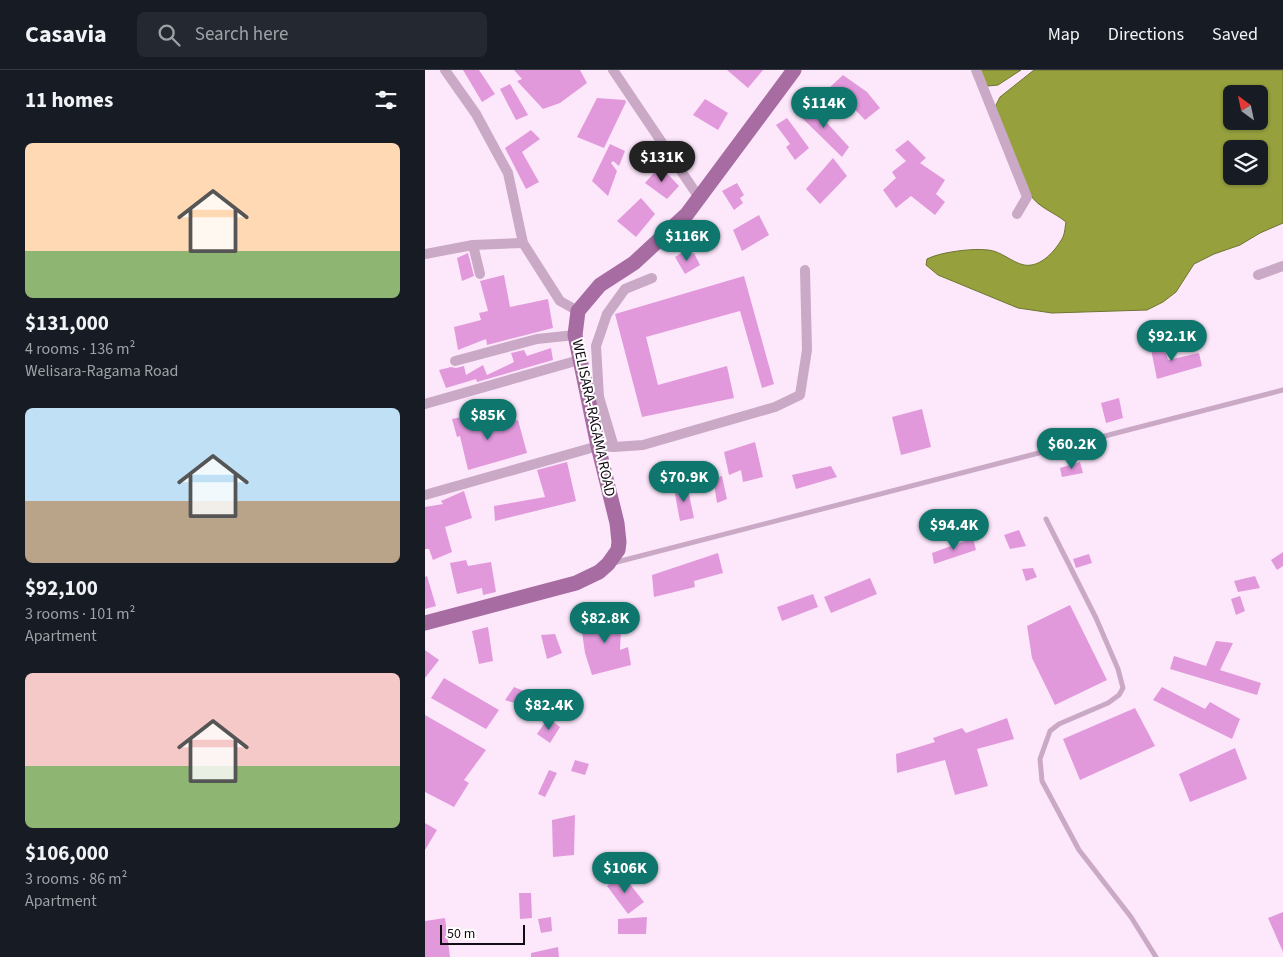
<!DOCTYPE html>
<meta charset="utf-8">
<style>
body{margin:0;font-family:"Source Sans 3",sans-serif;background:#242831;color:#f1f3f6;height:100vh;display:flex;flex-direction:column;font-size:19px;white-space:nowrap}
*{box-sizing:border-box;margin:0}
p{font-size:16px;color:#9ea1a6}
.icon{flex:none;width:28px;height:28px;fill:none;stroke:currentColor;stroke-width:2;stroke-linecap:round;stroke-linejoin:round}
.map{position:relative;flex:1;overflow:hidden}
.panel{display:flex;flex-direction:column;background:#171b24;width:425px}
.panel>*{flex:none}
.needle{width:32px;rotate:327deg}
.controls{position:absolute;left:798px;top:15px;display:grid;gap:10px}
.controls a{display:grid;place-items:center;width:45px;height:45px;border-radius:8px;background:#171b24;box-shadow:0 1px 4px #0004;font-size:25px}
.scale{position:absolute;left:15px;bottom:12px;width:85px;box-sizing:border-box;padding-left:5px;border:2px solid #130b13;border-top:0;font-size:14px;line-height:18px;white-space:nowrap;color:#130b13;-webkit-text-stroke:4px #fff;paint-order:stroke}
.price{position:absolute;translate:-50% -42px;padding:0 11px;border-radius:18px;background:#0f766e;color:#fff;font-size:16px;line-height:32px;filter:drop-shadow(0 1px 2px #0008)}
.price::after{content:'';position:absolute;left:50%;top:30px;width:15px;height:11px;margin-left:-8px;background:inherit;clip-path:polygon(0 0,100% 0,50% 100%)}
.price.selected{background:#222;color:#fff}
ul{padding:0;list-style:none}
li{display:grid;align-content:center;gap:10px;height:265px;padding:0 25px}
li span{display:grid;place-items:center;height:155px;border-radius:8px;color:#555}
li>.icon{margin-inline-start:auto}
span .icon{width:90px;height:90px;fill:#fffc;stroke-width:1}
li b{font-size:21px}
h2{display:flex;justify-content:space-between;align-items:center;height:60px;padding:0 25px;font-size:21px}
header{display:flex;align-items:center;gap:30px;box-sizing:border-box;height:70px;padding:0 25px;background:#171b24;border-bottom:1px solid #363941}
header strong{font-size:24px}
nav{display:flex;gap:28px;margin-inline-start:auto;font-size:18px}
.search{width:350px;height:45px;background:#242831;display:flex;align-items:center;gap:12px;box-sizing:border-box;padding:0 18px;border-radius:8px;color:#9ea1a6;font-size:19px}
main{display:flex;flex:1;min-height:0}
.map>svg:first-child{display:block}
.water{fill:#96a13e;stroke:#6f7431;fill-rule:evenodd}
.building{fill:#e299dc}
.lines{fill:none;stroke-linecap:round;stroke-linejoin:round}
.lane{stroke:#caa9c6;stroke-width:5}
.street{stroke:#caa9c6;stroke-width:10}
.primary{stroke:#a76ca2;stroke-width:15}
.labels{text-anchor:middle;stroke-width:4;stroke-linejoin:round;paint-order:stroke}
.street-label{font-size:15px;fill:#130b13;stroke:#fff}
</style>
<header>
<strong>Casavia</strong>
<div class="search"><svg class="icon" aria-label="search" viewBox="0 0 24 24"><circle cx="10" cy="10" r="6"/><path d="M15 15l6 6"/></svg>Search here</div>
<nav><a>Map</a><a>Directions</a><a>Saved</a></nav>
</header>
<main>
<section class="panel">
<h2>11 homes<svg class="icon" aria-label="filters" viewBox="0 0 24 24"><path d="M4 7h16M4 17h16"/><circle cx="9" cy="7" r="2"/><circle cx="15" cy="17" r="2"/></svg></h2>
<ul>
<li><span style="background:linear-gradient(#ffd9b3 70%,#8fb573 0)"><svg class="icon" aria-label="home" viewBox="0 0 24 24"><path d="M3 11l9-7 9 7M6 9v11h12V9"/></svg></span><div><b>$131,000</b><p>4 rooms · 136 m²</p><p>Welisara-Ragama Road</p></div></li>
<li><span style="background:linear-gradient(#bfe0f5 60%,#b9a48a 0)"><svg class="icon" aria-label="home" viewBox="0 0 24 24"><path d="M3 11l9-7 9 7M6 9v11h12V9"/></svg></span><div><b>$92,100</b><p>3 rooms · 101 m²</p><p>Apartment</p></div></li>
<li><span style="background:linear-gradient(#f6c9c9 60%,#8fb573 0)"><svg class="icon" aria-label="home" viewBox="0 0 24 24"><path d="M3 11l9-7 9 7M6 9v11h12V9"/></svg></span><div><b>$106,000</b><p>3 rooms · 86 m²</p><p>Apartment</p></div></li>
</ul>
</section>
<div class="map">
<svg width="858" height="887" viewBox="0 0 858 887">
<rect width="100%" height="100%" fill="#fde8fb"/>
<g class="water">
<path d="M556 0H596L573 15 563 16 558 9Z"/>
<path d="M609 0H858V153L835 163 815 175 789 184 769 194 751 222 738 232 722 240 627 243 593 238 513 205 501 195 502 189C515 182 548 178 563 180 576 181 586 192 599 195 616 198 631 180 638 167 640 162 640 157 641 152 629 142 612 137 605 124L570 37 575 27ZM806 24H834V51H806ZM806 79H834V106H806Z"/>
</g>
<g class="building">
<path d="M38 0H54L70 24 57 32Z"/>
<path d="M89 0H155L162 13 135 33 118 39 92 11 97 9Z"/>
<path d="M302 0H338L323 18Z"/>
<path d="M418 5 442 22 455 38 440 50 419 28 415 33 402 20Z"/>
<path d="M85 14 103 45 91 50 75 19Z"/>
<path d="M172 28 200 30 201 32 179 78 152 67Z"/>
<path d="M280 29 303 43 293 60 268 45Z"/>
<path d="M384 33 424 77 417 87 373 44Z"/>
<path d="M362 48 384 78 370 90 361 77 365 74 351 55Z"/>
<path d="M106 60 115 69 97 82 114 112 101 119 80 78Z"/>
<path d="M483 70 501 88 495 93 520 110 511 124 520 132 510 145 486 126 471 138 458 120 471 108 467 102 481 91 470 80Z"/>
<path d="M185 74 200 81 194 96 188 91 186 93 192 101 183 126 167 111Z"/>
<path d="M408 88 422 106 395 134 381 119Z"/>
<path d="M235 96 254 116 242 129 220 113Z"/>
<path d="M312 113 319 125 315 128 318 133 309 140 297 121Z"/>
<path d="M216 128 230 144 211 167 192 151Z"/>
<path d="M334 145 344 165 317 181 308 160Z"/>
<path d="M260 181 263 186 269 183 275 195 260 204 250 187Z"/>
<path d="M43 183 49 206 37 211 32 188Z"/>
<path d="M79 205 85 237 123 229 128 258 62 275 61 269 33 280 29 257 56 250 54 243 63 241 55 211Z"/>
<path d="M319 206 349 314 337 318 315 241 221 267 233 315 302 296 309 328 217 347 190 244Z"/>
<path d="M737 272 743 290 774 283 777 296 732 309 725 275Z"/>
<path d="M126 278 128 290 52 312 51 309 21 318 14 300 26 297 31 298 39 296 41 305 58 295 62 305 89 292 86 283 99 280 102 286Z"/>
<path d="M694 328 698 348 681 353 676 333Z"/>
<path d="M497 339 506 377 476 385 467 347Z"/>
<path d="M56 343 61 358 93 350 102 383 43 400 35 366 32 367 27 349Z"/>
<path d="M330 372 338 407 318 412 316 400 304 405 299 382Z"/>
<path d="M142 392 151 431 70 451 69 436 120 427 112 400Z"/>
<path d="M655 392 658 403 637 407 635 398Z"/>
<path d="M406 396 412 407 371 419 367 405Z"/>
<path d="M297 406 302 429 292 433 288 408Z"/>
<path d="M262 415 269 448 255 451 249 419Z"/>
<path d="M39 421 47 448 20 457 27 482 8 490 4 479H0V437L18 434 16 431Z"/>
<path d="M594 460 601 476 585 479 579 465Z"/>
<path d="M548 468 551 480 509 494 507 483Z"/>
<path d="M858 482V496L852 500 846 490Z"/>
<path d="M293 483 298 503 269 511 270 517 229 527 227 505Z"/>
<path d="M664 484 667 493 651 498 648 489Z"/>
<path d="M41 490 43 496 66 492 71 522 58 525 57 518 32 524 25 493Z"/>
<path d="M608 498 612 507 601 511 597 499Z"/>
<path d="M2 506 11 536 0 539V507Z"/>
<path d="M830 506 835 518 813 522 809 511Z"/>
<path d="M445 508 452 524 406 543 399 527Z"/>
<path d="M388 524 393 537 357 551 352 537Z"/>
<path d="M815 526 820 541 811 545 806 529Z"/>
<path d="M645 535 682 610 630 635 607 588 602 556Z"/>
<path d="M197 539 195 580 203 577 206 595 167 605 160 583 156 555Z"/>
<path d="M63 557 68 591 54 594 47 561Z"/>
<path d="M130 564 137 583 122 589 116 565Z"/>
<path d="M791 571 808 573 795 600 836 613 832 625 745 599 749 586 781 596Z"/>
<path d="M0 580 14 590 0 608Z"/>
<path d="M19 608 74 640 61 659 6 628Z"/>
<path d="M89 617 99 621 92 634 80 630Z"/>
<path d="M737 617 780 639 785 632 815 649 807 669 728 630Z"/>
<path d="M710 638 730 676 655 710 638 669Z"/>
<path d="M0 645 61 680 39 710 44 713 29 737 0 722Z"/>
<path d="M123 648 135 657 125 673 112 664Z"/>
<path d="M582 648 589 669 552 679 563 716 530 725 520 690 472 703 471 684 510 672 508 668 537 658 541 663Z"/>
<path d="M810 678 822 709 765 732 754 704Z"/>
<path d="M150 690 164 694 160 705 146 701Z"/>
<path d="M124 700 132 703 120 727 113 724Z"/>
<path d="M150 745 149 785 128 787 127 750Z"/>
<path d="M0 753 12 760 0 780Z"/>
<path d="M197 804 219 832 203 844 182 816Z"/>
<path d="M94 823H106L107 848 95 849Z"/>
<path d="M858 842V882L843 848Z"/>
<path d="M126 847 127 861 116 863 113 849Z"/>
<path d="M222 847 221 864H193V849Z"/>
<path d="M20 848 25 887H0V851Z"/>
<path d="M133 877 134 887H106V883Z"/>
</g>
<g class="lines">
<g class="lane">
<path d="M621 449 671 548 693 599 698 618 694 625 683 633 634 654 625 661 615 689 617 711 654 780 706 847 731 887"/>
<path d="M188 493 858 320"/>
</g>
<g class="street">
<path d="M20 0 51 44 83 103 98 173 135 231 153 241"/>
<path d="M188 0 275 129"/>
<path d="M551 0 602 127 592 144"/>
<path d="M48 175 55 204"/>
<path d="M0 184 48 175 98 173"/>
<path d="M833 205 858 196"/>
<path d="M30 291 112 269 150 265"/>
<path d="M0 334 154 290"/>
<path d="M189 377 174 327 171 276 182 244 200 219 227 208"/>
<path d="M0 425 173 376 189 377 218 375 350 337 375 325 382 280 380 200"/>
</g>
<path class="primary" d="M0 553 151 513 174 502 183 494 193 480 194 472 192 453 173 376 150 265 153 241 175 215 209 193 262 144 369 0"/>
</g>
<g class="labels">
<g class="street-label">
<text transform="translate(169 348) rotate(78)" y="5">WELISARA-RAGAMA ROAD</text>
</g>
</g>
</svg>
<div class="controls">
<a><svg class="needle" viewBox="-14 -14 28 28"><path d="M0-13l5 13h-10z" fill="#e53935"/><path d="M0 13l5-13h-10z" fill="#9ea1a6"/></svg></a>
<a><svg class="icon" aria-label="layers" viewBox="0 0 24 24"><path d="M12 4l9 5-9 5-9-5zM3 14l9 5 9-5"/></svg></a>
</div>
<div class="scale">50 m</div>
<b class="price" style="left:399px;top:59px">$114K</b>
<b class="price selected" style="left:237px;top:113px">$131K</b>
<b class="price" style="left:262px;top:192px">$116K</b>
<b class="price" style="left:747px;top:292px">$92.1K</b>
<b class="price" style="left:63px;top:371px">$85K</b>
<b class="price" style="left:647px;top:400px">$60.2K</b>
<b class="price" style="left:259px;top:433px">$70.9K</b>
<b class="price" style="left:529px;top:481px">$94.4K</b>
<b class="price" style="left:180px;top:574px">$82.8K</b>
<b class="price" style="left:124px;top:661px">$82.4K</b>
<b class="price" style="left:200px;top:824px">$106K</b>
</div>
</main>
